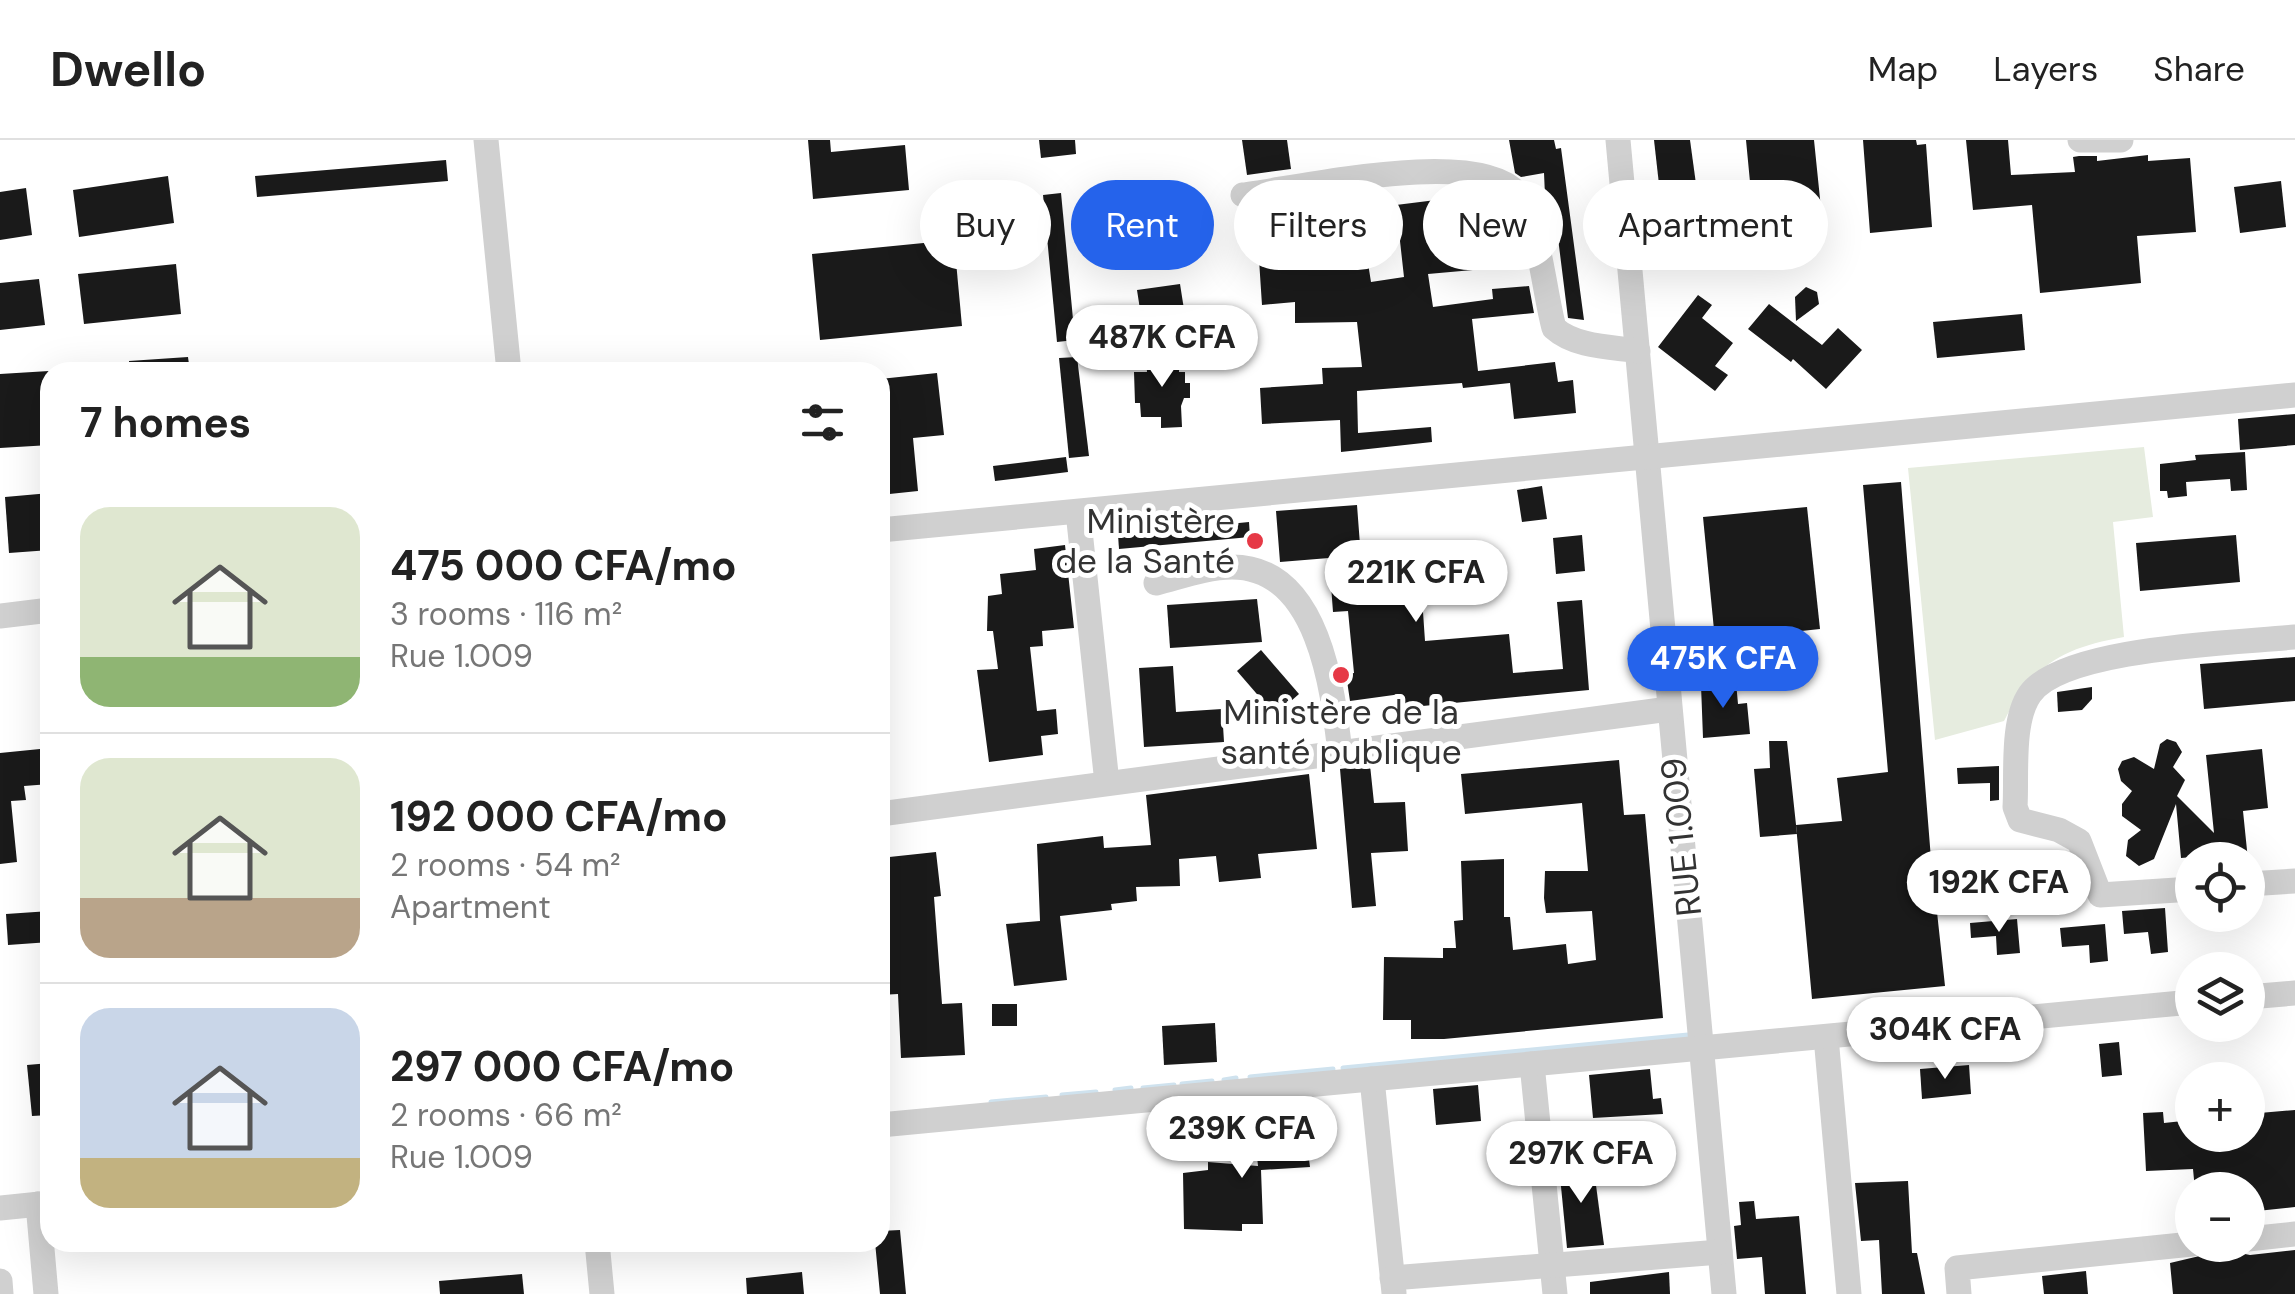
<!DOCTYPE html>
<meta charset="utf-8">
<style>
body{margin:0;font-family:"DM Sans",sans-serif;background:#f6f6f6;color:#222;height:100vh;display:flex;flex-direction:column;font-size:38px;white-space:nowrap}
*{box-sizing:border-box;margin:0}
p{font-size:32px;color:#767676}
.icon{flex:none;width:55px;height:55px;fill:none;stroke:currentColor;stroke-width:2;stroke-linecap:round;stroke-linejoin:round}
.map{position:relative;flex:1;overflow:hidden}
.drawer{position:absolute;left:40px;top:222px;width:850px;height:890px;display:flex;flex-direction:column;background:#fff;border-radius:30px;box-shadow:0 10px 40px #0002}
.drawer>*{flex:none}
.top-card{position:absolute;left:920px;top:40px;width:950px;height:90px;display:flex;gap:20px}
.buttons{position:absolute;left:2175px;top:702px;display:grid;gap:20px}
.buttons a{display:grid;place-items:center;width:90px;height:90px;border-radius:50%;background:#fff;box-shadow:0 10px 40px #0002;font-size:50px}
.price{position:absolute;translate:-50% -85px;padding:0 22px;border-radius:35px;background:#fff;color:#222;font-size:32px;line-height:65px;filter:drop-shadow(0 2px 5px #0008)}
.price::after{content:'';position:absolute;left:50%;top:60px;width:30px;height:22px;margin-left:-15px;background:inherit;clip-path:polygon(0 0,100% 0,50% 100%)}
.price.current{background:#2563eb;color:#fff}
ul{padding:0;list-style:none}
li{display:flex;align-items:center;gap:30px;height:250px;padding:0 40px}
li+li{border-top:2px solid #e0e0e0}
li span{display:grid;place-items:center;flex:none;width:280px;height:200px;border-radius:30px;color:#555}
li>.icon{margin-inline-start:auto}
span .icon{width:120px;height:120px;fill:#fffc;stroke-width:1}
li b{font-size:42px}
h2{display:flex;justify-content:space-between;align-items:center;height:120px;padding:0 40px;font-size:42px}
.pill{padding:0 35px;border-radius:45px;background:#fff;box-shadow:0 10px 40px #0002;font-size:35px;line-height:90px}
.pill.current{background:#2563eb;color:#fff}
header{display:flex;align-items:center;gap:60px;box-sizing:border-box;height:140px;padding:0 50px;background:#fff;border-bottom:2px solid #e0e0e0}
header strong{font-size:48px}
nav{display:flex;gap:55px;margin-inline-start:auto;font-size:35px}
.map>svg:first-child{display:block}
.green{fill:#e6ecdf}
.lines{fill:none;stroke-linecap:round;stroke-linejoin:round}
.stream{stroke:#cfe2ee;stroke-width:5}
.building{fill:#1a1a1a}
.minor{stroke:#d0d0d0;stroke-width:25}
.poi-dot{fill:#e63946;stroke:#fff;stroke-width:4}
.labels{text-anchor:middle;stroke-width:10;stroke-linejoin:round;paint-order:stroke}
.poi-label{font-size:35px;fill:#333;stroke:#fff;text-anchor:end}
.street-label{font-size:35px;fill:#333;stroke:#fff}
</style>
<header>
<strong>Dwello</strong>
<nav><a>Map</a><a>Layers</a><a>Share</a></nav>
</header>
<div class="map">
<svg width="2295" height="1154" viewBox="0 0 2295 1154">
<rect width="100%" height="100%" fill="#fff"/>
<path class="green" d="M2144 307 2153 377 2113 382 2124 497C2063 508 2033 524 2004 581L1935 600 1908 328Z"/>
<g class="lines">
<g class="stream">
<path d="M1343 928 1688 895"/>
<path d="M1250 937 1333 929"/>
<path d="M1224 940 1236 938"/>
<path d="M1182 944 1212 941"/>
<path d="M1143 948 1174 945"/>
<path d="M1115 950 1131 948"/>
<path d="M1062 955 1096 952"/>
<path d="M991 962 1046 957"/>
</g>
</g>
<g class="building">
<path d="M808 0H830L831 12 905 5 909 50 813 59Z"/>
<path d="M1039 0H1075L1076 14 1041 18Z"/>
<path d="M1242 0H1287L1291 29 1247 35Z"/>
<path d="M1509 0H1554L1556 9 1561 8 1584 180 1568 178 1556 82 1548 83 1546 78 1544 33 1521 37 1515 33Z"/>
<path d="M1654 0H1690L1699 66 1662 71Z"/>
<path d="M1746 0H1814L1823 88 1777 92 1772 40 1750 42Z"/>
<path d="M1863 0H1916L1917 5 1926 4 1932 87 1870 93Z"/>
<path d="M1966 0H2008L2011 35 2075 32 2073 17 2079 16H2097V21L2148 15V21L2190 18 2196 92 2137 96 2141 143 2040 153 2032 65 1973 70Z"/>
<path d="M446 20 448 41 257 57 255 36Z"/>
<path d="M168 36 174 83 79 97 73 50Z"/>
<path d="M2281 41 2286 87 2240 93 2234 47Z"/>
<path d="M26 48 32 95 0 100V52Z"/>
<path d="M1135 52 1142 99 1123 102 1116 55Z"/>
<path d="M1061 53 1075 200 1057 202 1043 55Z"/>
<path d="M1484 54 1506 66 1510 79 1505 80 1506 90 1480 93 1484 129 1428 134 1433 167 1493 159 1492 149 1529 146 1534 173 1472 179 1478 231 1555 222 1558 242 1573 240 1576 273 1514 279 1510 243 1463 248 1462 243 1357 251 1358 293 1431 287 1432 302 1341 312 1340 280 1262 284 1260 248 1323 244 1322 228 1362 227 1357 182 1295 183V162L1262 165 1257 89 1294 86V63L1330 58 1331 84 1361 79 1371 142 1404 137 1396 65Z"/>
<path d="M954 100 962 186 820 200 812 114Z"/>
<path d="M176 124 181 174 84 184 78 134Z"/>
<path d="M39 139 45 185 0 190V143Z"/>
<path d="M1180 144 1186 182 1143 189 1137 150Z"/>
<path d="M1806 147 1817 152 1819 164 1796 181 1795 157Z"/>
<path d="M1698 155 1712 165 1702 178 1733 203 1715 226 1728 235 1715 251 1658 207Z"/>
<path d="M1769 164 1822 205 1838 188 1862 210 1826 249 1793 219 1791 222 1748 189Z"/>
<path d="M2022 174 2025 210 1937 218 1933 182Z"/>
<path d="M1146 215H1179V232H1185V243H1190V258H1184L1181 266 1182 287 1161 288V277H1141L1140 263H1135L1134 232H1147Z"/>
<path d="M188 217 190 232H129V221Z"/>
<path d="M1077 217 1089 316 1069 318 1059 218Z"/>
<path d="M49 231 50 305 0 308V234Z"/>
<path d="M937 233 944 295 913 298 918 351 880 355V239Z"/>
<path d="M2295 274V305L2240 310 2238 279Z"/>
<path d="M2245 312 2247 350 2231 351 2230 339 2186 342 2187 356 2168 358 2167 351H2160V324L2196 320 2195 315Z"/>
<path d="M1066 317 1068 332 995 341 993 326Z"/>
<path d="M1901 342 1931 719 1999 712 2002 746 1984 748 1982 730 1933 735 1945 846 1812 859 1796 685 1842 681 1837 638 1888 632 1863 345Z"/>
<path d="M1542 346 1547 379 1522 382 1517 350Z"/>
<path d="M50 353V410L9 413 5 357Z"/>
<path d="M1357 365 1361 418 1407 412 1415 472H1423L1425 501 1509 494 1513 533 1563 529 1557 462 1582 460 1589 550 1402 568 1401 554 1350 561 1346 534 1354 533 1348 471 1333 472 1329 418 1280 422 1276 371Z"/>
<path d="M1807 367 1820 489 1715 500 1703 377Z"/>
<path d="M1249 382 1250 397 1119 409 1118 395Z"/>
<path d="M1582 395 1585 431 1556 434 1553 398Z"/>
<path d="M2236 395 2240 442 2140 451 2136 403Z"/>
<path d="M1065 405 1074 488 1042 491 1043 506 1030 507 1037 571 1056 569 1058 594 1041 596 1043 615 989 622 977 530 998 529 993 491H987L988 456 1002 454 1000 434 1036 430 1034 409Z"/>
<path d="M1257 459 1262 502 1170 508 1167 465Z"/>
<path d="M1261 510 1299 554 1275 575 1237 531Z"/>
<path d="M2295 517V561L2204 569 2200 524Z"/>
<path d="M1173 526 1176 572 1222 569 1224 602 1144 607 1139 528Z"/>
<path d="M1736 542 1738 564 1747 563 1750 594 1703 598 1701 545Z"/>
<path d="M2092 547V559L2082 570 2058 572 2057 552Z"/>
<path d="M2167 599 2176 602 2182 612 2173 627 2185 640 2177 656 2214 693 2206 615 2262 609 2268 668 2243 671 2248 720H2227V714L2181 718 2176 664 2154 719 2139 726 2126 716 2128 700 2141 690 2122 676V664L2132 651 2121 641 2118 629 2122 621 2134 617 2154 629 2160 604Z"/>
<path d="M1769 601H1787L1797 694 1760 697 1754 629 1770 628Z"/>
<path d="M50 608V644L24 646 26 660 11 661 17 722 0 724V613Z"/>
<path d="M1619 620 1624 675 1645 674 1663 878 1444 899H1411V880H1383L1384 817 1443 818V808H1456L1454 781 1463 780 1461 721 1504 719V777H1510L1513 810 1566 804 1568 824 1596 820 1592 771 1546 773 1544 758 1545 731H1588L1582 663 1465 674 1461 634Z"/>
<path d="M1370 625 1374 663 1405 662 1408 711 1371 713 1376 766 1352 768 1340 629Z"/>
<path d="M1999 626V660L1990 661V643L1958 644 1957 628Z"/>
<path d="M1309 634 1317 709 1258 714 1261 738 1219 742 1216 716 1179 719 1180 746 1136 747 1137 761 1111 764 1112 770 1060 776 1067 840 1014 846 1006 784 1040 781 1037 704 1103 696 1104 708 1151 705 1146 655Z"/>
<path d="M936 712 941 756 934 757 942 864 962 863 965 915 901 918 898 854 880 855V718Z"/>
<path d="M2067 716 2078 743 2065 744 2064 734 2041 736 2039 718Z"/>
<path d="M2165 768 2168 812 2151 814 2148 792 2124 794 2122 771Z"/>
<path d="M50 771V802L8 805 6 774Z"/>
<path d="M2017 779 2020 813 1997 815 1996 796 1971 798 1970 783Z"/>
<path d="M2105 784 2108 821 2090 823 2089 805 2062 807 2060 788Z"/>
<rect x="992" y="864" width="25" height="22"/>
<path d="M1215 883 1217 922 1164 925 1162 886Z"/>
<path d="M2119 902 2122 935 2102 937 2099 904Z"/>
<path d="M50 923V975L32 976 27 925Z"/>
<path d="M1969 925 1971 954 1922 959 1920 929Z"/>
<path d="M1650 929 1653 959 1661 958 1663 974 1593 978 1589 935Z"/>
<path d="M1478 945 1481 981 1436 985 1433 949Z"/>
<path d="M2295 970V1067L2248 1072V1050H2195L2193 1029 2146 1031 2143 973 2163 972 2164 983 2192 980V995H2248V974Z"/>
<path d="M1304 981 1310 1027 1261 1030 1263 1084H1242V1091L1184 1089 1183 1033 1208 1030V1022L1258 1026 1254 988Z"/>
<path d="M1593 1023 1604 1105 1567 1108 1559 1026Z"/>
<path d="M1908 1041 1912 1113H1917L1925 1154H1882L1879 1100 1861 1101 1855 1043Z"/>
<path d="M1754 1061 1756 1079 1799 1076 1806 1154H1765L1762 1117 1737 1119 1734 1086 1741 1085 1739 1062Z"/>
<path d="M900 1090 906 1154H880L875 1102H880V1091Z"/>
<path d="M2225 1110 2250 1115 2295 1110V1154H2173L2170 1123Z"/>
<path d="M2086 1131 2088 1154H2044L2042 1136Z"/>
<path d="M802 1132 804 1154H747L746 1138Z"/>
<path d="M1669 1132 1670 1154H1590V1142Z"/>
<path d="M522 1134 524 1154H440L439 1141Z"/>
</g>
<g class="lines">
<g class="minor">
<path d="M486 0 509 232"/>
<path d="M1618 0 1724 1154"/>
<path d="M2080 0H2121"/>
<path d="M1243 55C1299 48 1482 6 1518 55 1539 84 1544 151 1554 188 1575 207 1611 207 1638 211"/>
<path d="M1078 372 1107 643"/>
<path d="M880 390 2295 255"/>
<path d="M1156 443C1180 437 1207 427 1232 427 1319 427 1333 550 1340 613"/>
<path d="M0 476 50 470"/>
<path d="M880 674 1669 569"/>
<path d="M2248 744 2295 741"/>
<path d="M2192 749 2100 755 2079 701 2059 690 2020 680 2015 667C2017 636 2011 581 2030 554 2064 507 2236 503 2295 497"/>
<path d="M2248 857 2295 853"/>
<path d="M1826 897 1849 1154"/>
<path d="M1532 924 1555 1154"/>
<path d="M1372 939 1394 1153"/>
<path d="M880 985 2192 862"/>
<path d="M38 1064 46 1154"/>
<path d="M0 1068 50 1063"/>
<path d="M2248 1099 2295 1094"/>
<path d="M597 1102 602 1154"/>
<path d="M1392 1138 1720 1112"/>
<path d="M0 1141 1 1154"/>
<path d="M1959 1154 1957 1128 2192 1104"/>
</g>
</g>
<g class="poi-dot">
<circle cx="1255" cy="401" r="10"/>
<circle cx="1341" cy="535" r="10"/>
</g>
<g class="labels">
<g class="poi-label">
<text x="1235" y="393">Ministère<tspan x="1235" dy="40">de la Santé</tspan></text>
<text x="1341" y="584" text-anchor="middle">Ministère de la<tspan x="1341" dy="40">santé publique</tspan></text>
</g>
<g class="street-label">
<text transform="translate(1681 697) rotate(-96)" y="12">RUE 1.009</text>
</g>
</g>
</svg>
<div class="buttons">
<a><svg class="icon" aria-label="locate" viewBox="0 0 24 24"><circle cx="12" cy="12" r="6"/><path d="M12 2v4M12 18v4M2 12h4M18 12h4"/></svg></a>
<a><svg class="icon" aria-label="layers" viewBox="0 0 24 24"><path d="M12 4l9 5-9 5-9-5zM3 14l9 5 9-5"/></svg></a>
<a>+</a>
<a>−</a>
</div>
<b class="price" style="left:1162px;top:250px">487K CFA</b>
<b class="price" style="left:1416px;top:485px">221K CFA</b>
<b class="price current" style="left:1723px;top:571px">475K CFA</b>
<b class="price" style="left:1999px;top:795px">192K CFA</b>
<b class="price" style="left:1945px;top:942px">304K CFA</b>
<b class="price" style="left:1242px;top:1041px">239K CFA</b>
<b class="price" style="left:1581px;top:1066px">297K CFA</b>
<div class="top-card">
<a class="pill">Buy</a>
<a class="pill current">Rent</a>
<a class="pill">Filters</a>
<a class="pill">New</a>
<a class="pill">Apartment</a>
</div>
<section class="drawer">
<h2>7 homes<svg class="icon" aria-label="filters" viewBox="0 0 24 24"><path d="M4 7h16M4 17h16"/><circle cx="9" cy="7" r="2"/><circle cx="15" cy="17" r="2"/></svg></h2>
<ul>
<li><span style="background:linear-gradient(#dfe7d0 75%,#8fb573 0)"><svg class="icon" aria-label="home" viewBox="0 0 24 24"><path d="M3 11l9-7 9 7M6 9v11h12V9"/></svg></span><div><b>475 000 CFA/mo</b><p>3 rooms · 116 m²</p><p>Rue 1.009</p></div></li>
<li><span style="background:linear-gradient(#dfe7d0 70%,#b9a48a 0)"><svg class="icon" aria-label="home" viewBox="0 0 24 24"><path d="M3 11l9-7 9 7M6 9v11h12V9"/></svg></span><div><b>192 000 CFA/mo</b><p>2 rooms · 54 m²</p><p>Apartment</p></div></li>
<li><span style="background:linear-gradient(#c9d6e8 75%,#c2b280 0)"><svg class="icon" aria-label="home" viewBox="0 0 24 24"><path d="M3 11l9-7 9 7M6 9v11h12V9"/></svg></span><div><b>297 000 CFA/mo</b><p>2 rooms · 66 m²</p><p>Rue 1.009</p></div></li>
</ul>
</section>
</div>
